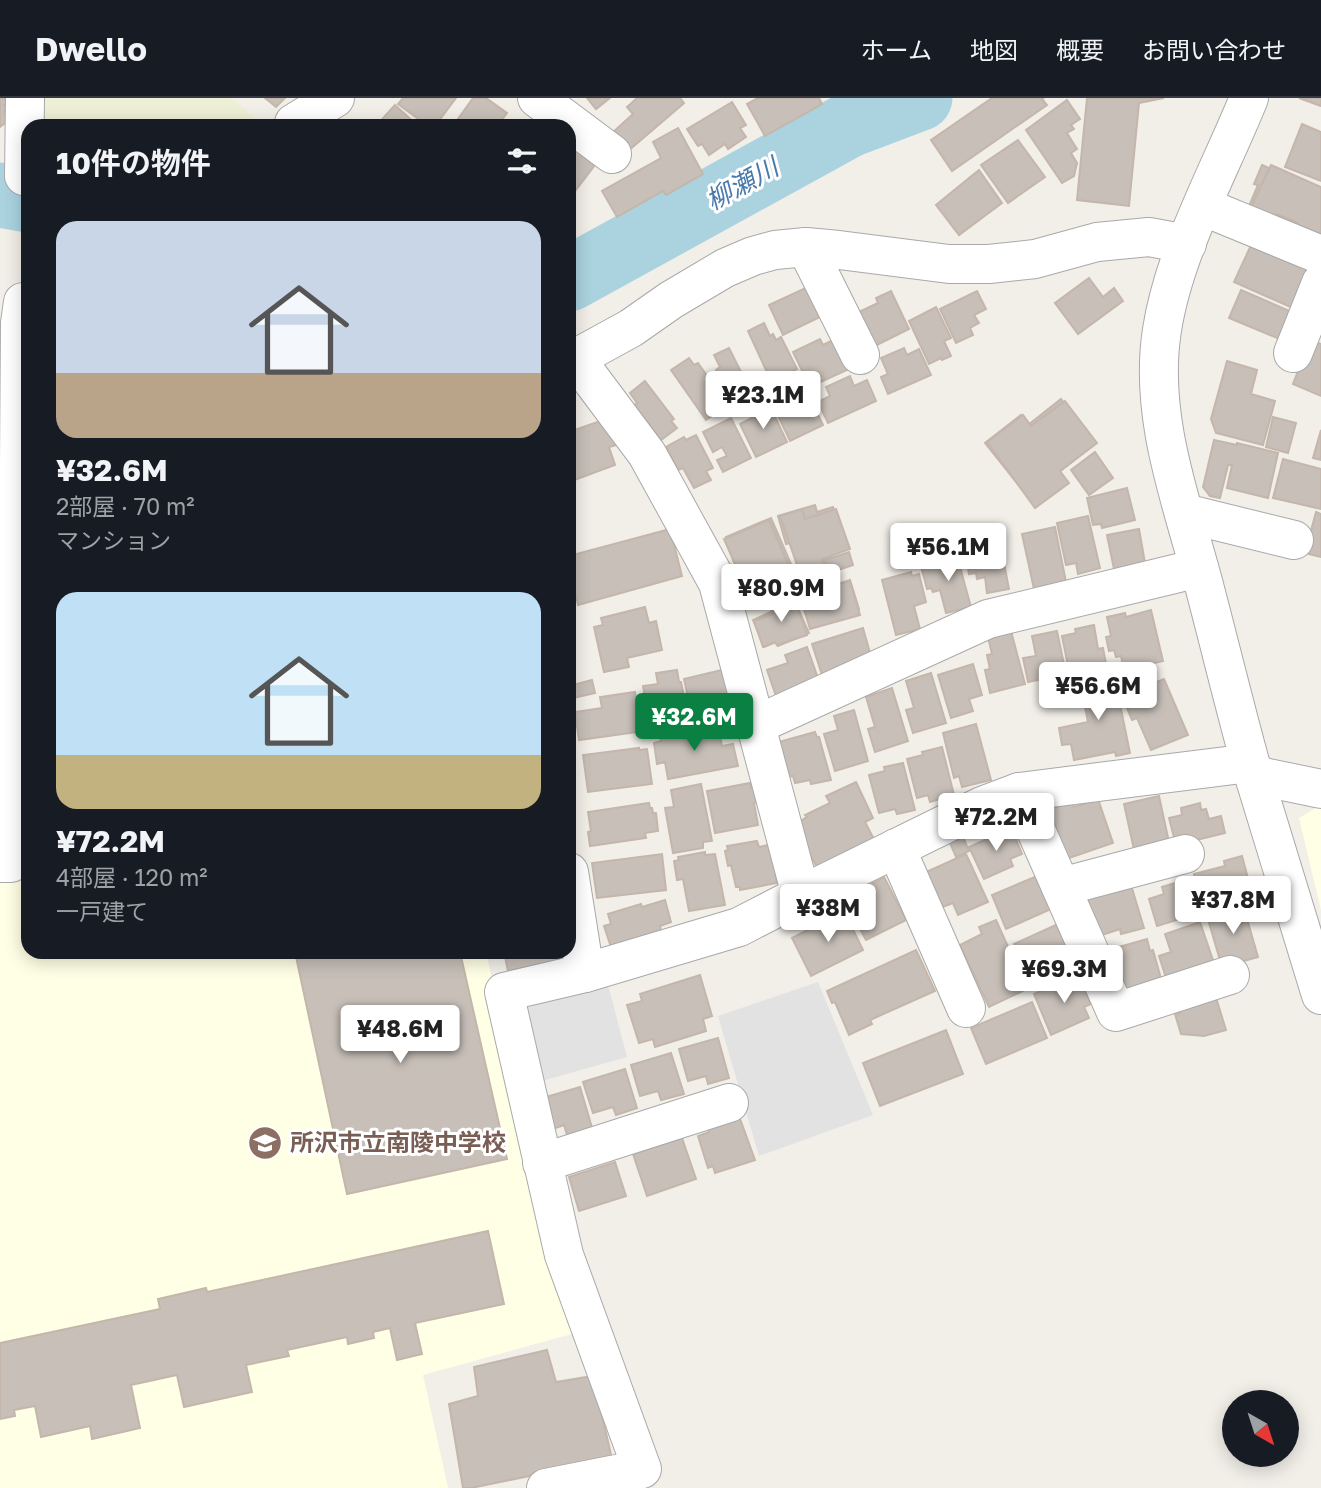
<!DOCTYPE html>
<html lang="ja">
<meta charset="utf-8">
<style>
body{margin:0;font-family:"Golos Text","Noto Sans JP",sans-serif;background:#242831;color:#f1f3f6;height:100vh;display:flex;flex-direction:column;font-size:26px;white-space:nowrap}
*{box-sizing:border-box;margin:0}
p{font-size:23px;color:#9ea1a6}
.icon{flex:none;width:38px;height:38px;fill:none;stroke:currentColor;stroke-width:2;stroke-linecap:round;stroke-linejoin:round}
.map{position:relative;flex:1;overflow:hidden}
.details{position:absolute;left:21px;top:21px;width:555px;height:840px;display:flex;flex-direction:column;background:#171b24;border-radius:21px;box-shadow:0 4px 18px #0003}
.details>*{flex:none}
.needle{width:46px;rotate:141deg}
.buttons{position:absolute;left:1222px;top:1292px;display:grid;gap:14px}
.buttons a{display:grid;place-items:center;width:77px;height:77px;border-radius:50%;background:#171b24;box-shadow:0 4px 18px #0003;font-size:35px}
.price{position:absolute;translate:-50% -60px;padding:0 16px;border-radius:7px;background:#fff;color:#222;font-size:23px;line-height:46px;filter:drop-shadow(0 2px 4px #0008)}
.price::after{content:'';position:absolute;left:50%;top:42px;width:21px;height:16px;margin-left:-10px;background:inherit;clip-path:polygon(0 0,100% 0,50% 100%)}
.price.selected{background:#0b8043;color:#fff}
ul{padding:0;list-style:none}
li{display:grid;align-content:center;gap:14px;height:371px;padding:0 35px}
li span{display:grid;place-items:center;height:217px;border-radius:21px;color:#555}
li>.icon{margin-inline-start:auto}
span .icon{width:126px;height:126px;fill:#fffc;stroke-width:1}
li b{font-size:30px}
h2{display:flex;justify-content:space-between;align-items:center;height:84px;padding:0 35px;font-size:30px}
header{display:flex;align-items:center;gap:42px;box-sizing:border-box;height:98px;padding:0 35px;background:#171b24;border-bottom:2px solid #363941}
header strong{font-size:33px}
nav{display:flex;gap:38px;margin-inline-start:auto;font-size:24px}
.map>svg:first-child{display:block}
.education{fill:#ffffe5}
.farmland{fill:#eef0d5}
.parking{fill:#e2e2e2}
.lines{fill:none;stroke-linecap:round;stroke-linejoin:round}
.river{stroke:#aad3df;stroke-width:65}
.building{fill:#c7bfb8;stroke:#c4b6ab;stroke-width:2}
.minor-casing{stroke:#a9a9a9;stroke-width:40}
.minor{stroke:#fff;stroke-width:38}
.labels{text-anchor:middle;stroke-width:6;stroke-linejoin:round;paint-order:stroke}
.education-label{font-size:24px;font-weight:bold;fill:#785e54;stroke:#fff;text-anchor:start}
.water-label{font-size:26px;font-style:italic;fill:#4a7aab;stroke:#fff}
</style>
<header>
<strong>Dwello</strong>
<nav><a>ホーム</a><a>地図</a><a>概要</a><a>お問い合わせ</a></nav>
</header>
<div class="map">
<svg width="1321" height="1390" viewBox="0 0 1321 1390">
<rect width="100%" height="100%" fill="#f2efe9"/>
<g class="education">
<path d="M1321 707V812L1299 720Z"/>
<path d="M0 779H28V854H486L572 1236 423 1277 448 1390H0Z"/>
</g>
<path class="farmland" d="M35 0H233L262 28H33Z"/>
<g class="parking">
<path d="M607 883 627 959 535 985 518 907Z"/>
<path d="M818 884 873 1017 759 1058 718 918Z"/>
</g>
<g class="lines">
<g class="river">
<path d="M0 97 28 102"/>
<path d="M569 181 849 27 920 0"/>
</g>
</g>
<g class="building">
<path d="M0 0H4L7 5 4 7 7 11 4 14 10 21 0 29Z"/>
<path d="M265 0H285L276 9Z"/>
<path d="M403 0H456L435 28H428L398 6Z"/>
<path d="M473 0H486L507 15 497 28H453Z"/>
<path d="M587 0H610L596 11Z"/>
<path d="M637 0H680L684 5 628 53 612 35 633 16 627 9Z"/>
<path d="M758 0H819L822 6 765 38 747 6Z"/>
<path d="M992 0H1044L1042 1 1047 7 952 73 931 42Z"/>
<path d="M1087 0H1164L1139 5 1129 108 1077 102Z"/>
<path d="M1299 0H1321V8Z"/>
<path d="M1300 0H1321V8Z"/>
<path d="M1067 2 1080 21 1071 27 1074 31 1067 35 1077 51 1071 55 1077 65 1074 78 1062 85 1026 32Z"/>
<path d="M732 4 746 27 740 30 746 39 728 51 725 46 709 57 702 46 698 48 687 31Z"/>
<path d="M395 7 418 28H376Z"/>
<path d="M1302 26 1321 34V83L1285 69Z"/>
<path d="M678 30 703 76 666 97 663 93 617 119 602 93 661 60 653 44Z"/>
<path d="M1018 42 1045 79 1008 105 981 67Z"/>
<path d="M569 47 595 67 569 101Z"/>
<path d="M1262 67 1321 93V139L1249 108 1258 87 1254 86Z"/>
<path d="M1271 67 1321 89V141L1296 130 1298 125 1277 116 1274 122 1250 111Z"/>
<path d="M979 72 1002 105 959 137 936 107Z"/>
<path d="M1252 145 1312 172 1295 211 1234 184Z"/>
<path d="M1089 180 1103 199 1114 190 1123 203 1078 236 1055 205Z"/>
<path d="M812 187 826 216 783 237 769 207Z"/>
<path d="M1241 192 1294 215 1282 242 1229 220Z"/>
<path d="M891 193 909 231 875 248 859 214 878 205 876 200Z"/>
<path d="M977 193 986 211 974 217 979 225 970 230 973 237 956 245 940 211Z"/>
<path d="M936 209 951 240 944 243 951 258 942 262 941 260 929 266 909 223Z"/>
<path d="M764 225 770 238 773 236 776 242 781 239 797 271 771 283 748 233Z"/>
<path d="M837 240 851 270 810 289 793 254 820 241 823 247Z"/>
<path d="M1310 242 1321 246V298L1293 286Z"/>
<path d="M729 250 753 298 729 310 714 279 719 277 716 272 720 269 714 257Z"/>
<path d="M904 250 907 257 919 251 931 277 888 296 881 279 888 276 881 260Z"/>
<path d="M689 260 694 267 698 265 722 299 717 302 723 311 706 322 671 272Z"/>
<path d="M1227 263 1257 272 1251 296 1275 303 1263 347 1216 335 1211 321Z"/>
<path d="M850 278 854 288 867 282 876 303 828 325 818 304 830 298 826 289Z"/>
<path d="M645 283 674 321 671 323 677 330 661 342 634 307 637 305 630 295Z"/>
<path d="M796 293 798 297 806 293 823 327 790 343 772 305Z"/>
<path d="M1061 301 1096 345 1058 375 1066 385 1036 409 985 345 1021 317 1028 327Z"/>
<path d="M1065 303 1097 345 1060 373 1069 385 1035 410 987 344 1023 317 1031 328Z"/>
<path d="M769 306 787 344 756 359 740 326 752 320 750 315Z"/>
<path d="M1273 319 1296 325 1288 355 1266 349Z"/>
<path d="M731 320 751 360 723 374 717 362 727 358 722 349 713 354 703 334Z"/>
<path d="M606 321 616 347 609 349 615 367 569 384V334Z"/>
<path d="M1321 332V362L1313 360Z"/>
<path d="M696 337 713 370 706 373 711 382 694 390 683 370 678 372 666 349 684 339 686 342Z"/>
<path d="M1214 342 1237 347V345L1278 355 1268 400 1227 390 1232 367H1228L1220 400 1210 398 1203 389Z"/>
<path d="M1095 354 1113 380 1089 397 1071 372Z"/>
<path d="M1283 361 1321 371V411L1273 400Z"/>
<path d="M1127 390 1135 422 1102 430 1101 426 1093 427 1087 400Z"/>
<path d="M815 407 817 414 833 409 842 439 834 442 836 450 830 452 833 463 799 473 790 445 786 446 778 418Z"/>
<path d="M802 411 805 421 836 411 850 451 822 461 826 473 802 481 780 418Z"/>
<path d="M1316 414 1321 416V459L1305 455Z"/>
<path d="M1088 418 1100 470 1078 476 1076 465 1066 467 1057 425Z"/>
<path d="M771 420 794 473 749 492 726 439Z"/>
<path d="M769 422 791 473 746 492 724 441Z"/>
<path d="M1055 429 1066 484 1034 491 1022 436Z"/>
<path d="M670 431 682 478 578 507 569 469V458Z"/>
<path d="M1139 431 1145 465 1114 471 1107 437Z"/>
<path d="M999 440 1009 491 987 495 985 479 977 481 976 475 969 476 964 447Z"/>
<path d="M849 454 853 467 829 475 825 462Z"/>
<path d="M957 458 971 509 946 515 940 492 933 494 931 490 927 491 921 468Z"/>
<path d="M796 473 800 481 753 502 750 494Z"/>
<path d="M911 474 912 478 919 476 926 504 914 508 920 531 896 537 882 482Z"/>
<path d="M850 482 859 511 847 515 848 518 811 530 801 498Z"/>
<path d="M850 483 860 517 810 531 800 498Z"/>
<path d="M792 497 809 535 778 548 776 544 764 549 753 522 773 513 770 506Z"/>
<path d="M794 498 807 537 777 547 775 544 763 549 754 523 773 516 770 507Z"/>
<path d="M645 509 649 525 656 523 662 552 627 560 629 569 604 574 594 529 603 527 601 520Z"/>
<path d="M1151 512 1163 563 1124 572 1121 558 1116 559 1114 552 1109 553 1106 539 1111 538 1107 519 1125 515 1126 519Z"/>
<path d="M1094 527 1098 551 1103 550 1107 571 1070 578 1062 538 1076 535 1075 531Z"/>
<path d="M863 530 870 555 823 580 812 546Z"/>
<path d="M1011 533 1025 586 990 595 985 572 990 571 987 557 992 556 988 539Z"/>
<path d="M1057 533 1066 576 1028 584 1023 560 1036 558 1032 538Z"/>
<path d="M807 549 820 586 777 601 767 572 788 565 785 557Z"/>
<path d="M973 566 982 597 969 601 973 613 951 620 938 577Z"/>
<path d="M726 571 735 612 693 622 684 581Z"/>
<path d="M677 572 679 584H681L689 624 651 631 643 588 658 586 656 575Z"/>
<path d="M931 575 946 625 913 635 906 612 914 610 906 583Z"/>
<path d="M1114 577 1130 655 1116 658 1115 654 1074 662 1071 646 1062 647 1059 630 1088 624 1080 584Z"/>
<path d="M1164 581 1188 637 1151 652 1137 620 1132 622 1120 593 1146 582 1149 587Z"/>
<path d="M592 582 595 595 569 601V588Z"/>
<path d="M892 590 908 643 875 654 868 631 875 629 866 599Z"/>
<path d="M635 594 639 620 643 619 645 633 579 642 575 614 602 610 600 599Z"/>
<path d="M854 612 868 663 835 673 824 636 838 632 834 618Z"/>
<path d="M976 626 991 682 962 689 959 678 954 680 943 635Z"/>
<path d="M718 629 722 648 733 646 738 668 668 681 665 664 657 666 654 645 661 643 660 639Z"/>
<path d="M815 634 817 639H819L831 682 811 686 810 682 795 685 793 678 788 679 779 644Z"/>
<path d="M942 649 954 697 930 704 928 697 917 700 907 661 923 657 922 654Z"/>
<path d="M639 650V652L647 651 652 686 588 694 583 657Z"/>
<path d="M903 665 915 712 897 716 895 711 879 715 869 677 885 673 884 669Z"/>
<path d="M856 684 873 720 865 724 876 745 819 773 804 746 797 725 807 719 805 717 830 705 826 698Z"/>
<path d="M750 685 751 690 756 689 759 704 754 705 758 727 715 735 707 693Z"/>
<path d="M701 686 712 743 703 744V750L673 755 665 710 674 709 671 692Z"/>
<path d="M1159 698 1170 749 1135 756 1124 706Z"/>
<path d="M1098 701 1113 745 1066 761 1042 714 1072 704 1074 709Z"/>
<path d="M649 705 650 710H652L653 715H656L658 733 645 735 646 740 590 748 588 734 591 733 588 714Z"/>
<path d="M1200 705 1201 712 1206 711 1209 721 1221 718 1225 735 1176 747 1169 720 1182 717 1181 710Z"/>
<path d="M1011 730 1022 756 1010 761 1013 768 984 781 969 749Z"/>
<path d="M960 732 969 753 956 759 947 738Z"/>
<path d="M757 743 759 749 773 746 779 775 775 776 777 785 740 792V789H736L731 767 728 768 725 753 728 752 727 748Z"/>
<path d="M705 754V757L715 756 725 807 689 813 683 781 677 782 674 763 679 762 678 759Z"/>
<path d="M662 756 666 792 597 800 592 765Z"/>
<path d="M966 756 988 804 958 817 953 805 940 810 924 775Z"/>
<path d="M1242 758 1253 799 1204 813 1194 776 1225 768 1224 763Z"/>
<path d="M1037 778 1051 811 1006 831 992 797Z"/>
<path d="M884 779 906 822 866 842 844 801Z"/>
<path d="M1188 781 1199 815 1157 828 1149 801 1164 796 1162 789Z"/>
<path d="M1131 787 1144 830 1121 836 1120 831 1096 839 1085 802Z"/>
<path d="M665 802 671 824 660 828 661 833 611 849 604 828 611 826 608 816 641 806 642 809Z"/>
<path d="M1243 807 1258 859 1222 869 1207 818Z"/>
<path d="M844 813 863 852 811 878 792 840Z"/>
<path d="M996 822 1027 891 989 909 960 847 982 836 979 829Z"/>
<path d="M1200 824 1215 868 1167 883 1159 858 1171 854 1165 836Z"/>
<path d="M1060 825 1073 854 1069 856 1072 863 1030 882 1014 846Z"/>
<path d="M1147 841 1150 853 1153 852 1163 888 1116 893 1108 862 1122 858 1119 849Z"/>
<path d="M916 852 935 893 870 922 872 926 849 937 835 904 832 905 827 893Z"/>
<path d="M295 854H460L507 1061 347 1096Z"/>
<path d="M504 854H564L565 860 508 873Z"/>
<path d="M700 877 712 918 703 921 706 933 655 949 653 941 639 945 627 907 642 903 640 896Z"/>
<path d="M1078 877 1091 906 1084 909 1089 920 1051 937 1034 896Z"/>
<path d="M1213 890 1226 932 1204 938 1181 936 1175 916 1180 915 1176 902Z"/>
<path d="M1032 904 1047 940 986 966 971 930Z"/>
<path d="M946 932 963 976 880 1008 863 965Z"/>
<path d="M718 940 729 980 708 986 706 978 688 983 679 951Z"/>
<path d="M671 955 684 996 661 1002 658 993 640 998 631 967Z"/>
<path d="M625 971 637 1010 616 1017 613 1009 593 1015 583 984Z"/>
<path d="M580 989 593 1033 568 1040 564 1027 553 1031 543 1000Z"/>
<path d="M739 1018 755 1062 715 1075 713 1068 708 1070 698 1038 709 1034 708 1028Z"/>
<path d="M682 1040 696 1081 647 1098 633 1056Z"/>
<path d="M615 1064 626 1098 579 1113 569 1079Z"/>
<path d="M488 1133 504 1206 415 1225 422 1256 397 1262 390 1230 373 1234 374 1240 348 1246 347 1239 287 1252 289 1258 246 1267 252 1294 184 1309 177 1277 131 1287 140 1330 92 1341 90 1328 41 1339 35 1308 14 1312 15 1318 0 1321V1245L160 1211 158 1201 206 1190 207 1194Z"/>
<path d="M547 1252 556 1284 593 1278 612 1361 471 1390H463L449 1306 478 1298 474 1269Z"/>
</g>
<g class="lines">
<g class="minor-casing">
<g id="minor">
<path d="M537 0 612 56"/>
<path d="M1249 0C1219 74 1174 154 1162 232 1148 320 1183 407 1205 491 1221 552 1236 614 1253 675 1275 749 1298 823 1321 897"/>
<path d="M297 28 294 25 335 0"/>
<path d="M24 78 25 0"/>
<path d="M1202 108 1321 157"/>
<path d="M806 149 860 257"/>
<path d="M1293 255 1321 185"/>
<path d="M576 261 647 356 718 485 801 797"/>
<path d="M569 264 631 230 671 202 725 170 753 158 775 152 806 149 839 152 949 166H989L1035 161 1097 144 1149 139 1187 146"/>
<path d="M1184 415 1294 442"/>
<path d="M756 627 988 521 1199 470"/>
<path d="M1254 677 1321 691"/>
<path d="M1019 694 1116 914 1230 877"/>
<path d="M896 750 966 910"/>
<path d="M0 765H11L18 503 20 225 23 204"/>
<path d="M569 774 585 875"/>
<path d="M1061 789 1185 756"/>
<path d="M542 1065 729 1005"/>
<path d="M546 1390 642 1371 564 1157 504 894 585 875 739 829 801 797 982 708 1019 694 1250 665"/>
</g>
</g>
<use href="#minor" class="minor"/>
</g>
<defs>
<g id="school-disc" transform="scale(1.75)"><circle r="9.5" fill="#8d6e63" stroke="#fff"/><path d="M0-5L7-2L0 1L-7-2ZM-4 1L0 2.5L4 1V4Q0 6-4 4Z" fill="#fff"/></g>
</defs>
<g fill-rule="evenodd">
<use href="#school-disc" x="265" y="1045"/>
</g>
<g class="labels">
<g class="education-label">
<text x="290" y="1053">所沢市立南陵中学校</text>
</g>
<g class="water-label">
<text transform="translate(742 86) rotate(-29)" y="9">柳瀬川</text>
</g>
</g>
</svg>
<div class="buttons">
<a><svg class="needle" viewBox="-14 -14 28 28"><path d="M0-13l5 13h-10z" fill="#e53935"/><path d="M0 13l5-13h-10z" fill="#9ea1a6"/></svg></a>
</div>
<b class="price" style="left:763px;top:333px">¥23.1M</b>
<b class="price" style="left:948px;top:485px">¥56.1M</b>
<b class="price" style="left:781px;top:526px">¥80.9M</b>
<b class="price" style="left:1098px;top:624px">¥56.6M</b>
<b class="price selected" style="left:694px;top:655px">¥32.6M</b>
<b class="price" style="left:996px;top:755px">¥72.2M</b>
<b class="price" style="left:1233px;top:838px">¥37.8M</b>
<b class="price" style="left:828px;top:846px">¥38M</b>
<b class="price" style="left:1064px;top:907px">¥69.3M</b>
<b class="price" style="left:400px;top:967px">¥48.6M</b>
<section class="details">
<h2>10件の物件<svg class="icon" aria-label="filters" viewBox="0 0 24 24"><path d="M4 7h16M4 17h16"/><circle cx="9" cy="7" r="2"/><circle cx="15" cy="17" r="2"/></svg></h2>
<ul>
<li><span style="background:linear-gradient(#c9d6e8 70%,#b9a48a 0)"><svg class="icon" aria-label="home" viewBox="0 0 24 24"><path d="M3 11l9-7 9 7M6 9v11h12V9"/></svg></span><div><b>¥32.6M</b><p>2部屋 · 70 m²</p><p>マンション</p></div></li>
<li><span style="background:linear-gradient(#bfe0f5 75%,#c2b280 0)"><svg class="icon" aria-label="home" viewBox="0 0 24 24"><path d="M3 11l9-7 9 7M6 9v11h12V9"/></svg></span><div><b>¥72.2M</b><p>4部屋 · 120 m²</p><p>一戸建て</p></div></li>
</ul>
</section>
</div>
